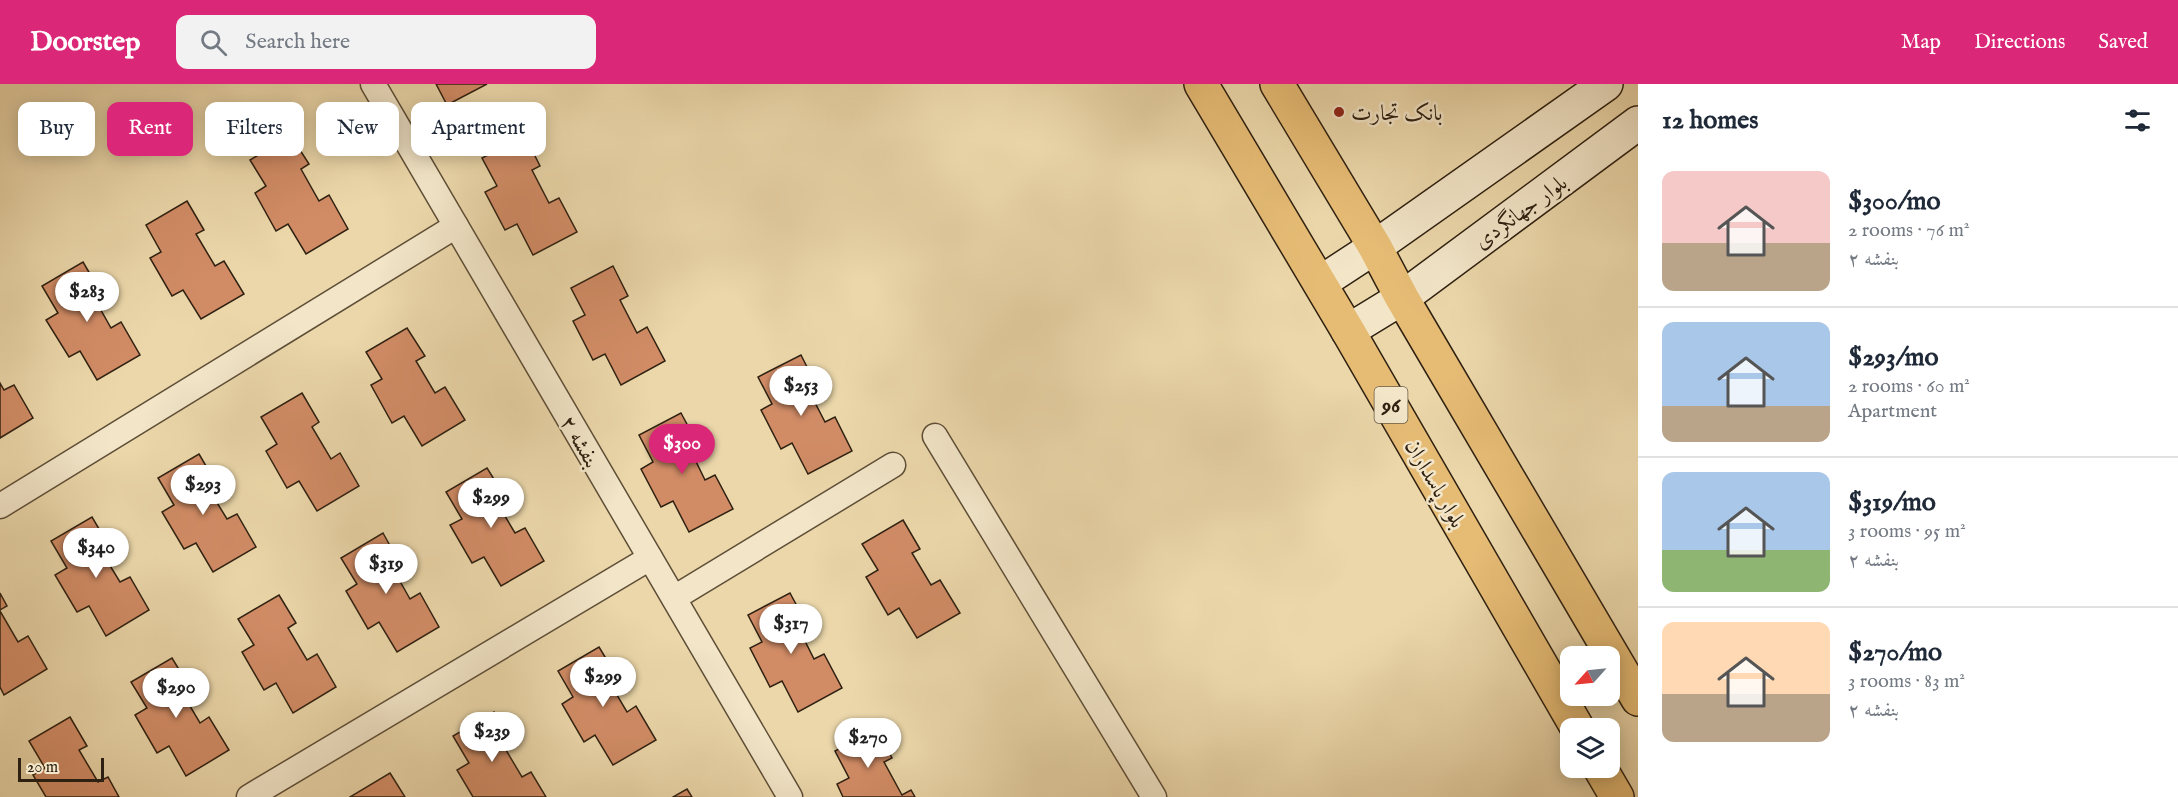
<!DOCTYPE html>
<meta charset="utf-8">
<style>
body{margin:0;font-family:"IM FELL English",Amiri,serif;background:#f2f2f3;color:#1f2937;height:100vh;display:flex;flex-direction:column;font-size:22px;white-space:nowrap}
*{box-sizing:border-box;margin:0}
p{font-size:20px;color:#747a83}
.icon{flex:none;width:33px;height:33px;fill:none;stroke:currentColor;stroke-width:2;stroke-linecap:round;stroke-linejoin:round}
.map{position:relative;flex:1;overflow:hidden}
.sheet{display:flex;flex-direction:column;background:#fff;width:540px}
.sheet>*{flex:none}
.guide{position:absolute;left:18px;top:18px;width:570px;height:54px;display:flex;gap:12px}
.needle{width:39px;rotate:243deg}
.buttons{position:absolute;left:1560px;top:562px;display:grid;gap:12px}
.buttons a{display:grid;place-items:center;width:60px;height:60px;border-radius:12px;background:#fff;box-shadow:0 3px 15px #0003;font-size:30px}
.scale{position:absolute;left:18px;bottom:15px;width:86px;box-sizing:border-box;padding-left:6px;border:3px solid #2f2111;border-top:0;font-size:16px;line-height:21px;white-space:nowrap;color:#2f2111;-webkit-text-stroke:4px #f2e5c8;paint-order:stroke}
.price{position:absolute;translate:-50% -51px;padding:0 14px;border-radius:21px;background:#fff;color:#222;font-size:20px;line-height:39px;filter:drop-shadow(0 2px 3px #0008)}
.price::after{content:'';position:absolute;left:50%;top:36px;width:18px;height:14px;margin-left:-9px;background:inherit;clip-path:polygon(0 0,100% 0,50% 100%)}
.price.selected{background:#db2777;color:#fff}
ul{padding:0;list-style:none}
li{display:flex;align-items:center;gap:18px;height:150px;padding:0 24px}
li+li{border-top:2px solid #e0e1e3}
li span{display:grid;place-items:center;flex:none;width:168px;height:120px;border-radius:12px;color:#555}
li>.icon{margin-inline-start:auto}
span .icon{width:72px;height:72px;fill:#fffc;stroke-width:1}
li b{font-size:26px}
h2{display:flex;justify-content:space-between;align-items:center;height:72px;padding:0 24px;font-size:26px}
.pill{padding:0 21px;border-radius:12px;background:#fff;box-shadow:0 3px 15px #0003;font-size:21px;line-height:54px}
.pill.selected{background:#db2777;color:#fff}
header{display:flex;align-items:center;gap:36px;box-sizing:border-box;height:84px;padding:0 30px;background:#db2777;color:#fff}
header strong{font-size:28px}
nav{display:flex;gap:33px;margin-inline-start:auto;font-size:21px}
.search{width:420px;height:54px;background:#f2f2f3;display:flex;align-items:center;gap:15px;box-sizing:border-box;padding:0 21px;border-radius:12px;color:#747a83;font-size:22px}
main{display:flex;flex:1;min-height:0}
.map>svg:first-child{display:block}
.building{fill:#d18c66;stroke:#2f2111;stroke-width:1.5}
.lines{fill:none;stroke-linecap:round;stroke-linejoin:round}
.street-casing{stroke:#5e4e37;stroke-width:27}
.secondary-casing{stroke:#2f2111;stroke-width:36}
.highway-casing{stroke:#2f2111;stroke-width:36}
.street{stroke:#f2e5c8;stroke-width:24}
.secondary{stroke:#f2e5c8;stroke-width:33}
.highway{stroke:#e6bc75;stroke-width:33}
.poi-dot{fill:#8f2418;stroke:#f2e5c8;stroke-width:2}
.labels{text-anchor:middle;stroke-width:5;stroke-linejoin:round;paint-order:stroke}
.shield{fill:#f2e5c8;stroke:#6a5c48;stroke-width:1.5}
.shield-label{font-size:21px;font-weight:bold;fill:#2f2111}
.poi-label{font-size:22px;fill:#2f2111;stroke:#f2e5c8;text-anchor:start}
.street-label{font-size:22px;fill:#2f2111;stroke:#f2e5c8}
</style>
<header>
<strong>Doorstep</strong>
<div class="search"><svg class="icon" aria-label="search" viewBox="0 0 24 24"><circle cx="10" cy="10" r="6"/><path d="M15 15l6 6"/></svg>Search here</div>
<nav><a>Map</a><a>Directions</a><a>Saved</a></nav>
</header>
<main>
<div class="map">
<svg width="1638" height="713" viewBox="0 0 1638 713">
<rect width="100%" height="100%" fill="#ebd7aa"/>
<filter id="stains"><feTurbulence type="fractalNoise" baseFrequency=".00333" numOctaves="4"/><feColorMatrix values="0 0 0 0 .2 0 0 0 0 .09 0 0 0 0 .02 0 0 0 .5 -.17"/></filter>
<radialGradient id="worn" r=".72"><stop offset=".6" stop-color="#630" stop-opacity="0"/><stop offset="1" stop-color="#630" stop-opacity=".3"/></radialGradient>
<g class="building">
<path d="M436 0H487L447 21Z"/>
<path d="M291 52 309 80 301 85 319 117 329 111 348 145 306 170 288 140 276 147 255 109 266 102 250 76Z"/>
<path d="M525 52 540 82 532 86 549 119 559 114 577 148 533 171 517 140 505 146 485 108 497 102 482 74Z"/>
<path d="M187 117 204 146 196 150 215 182 224 177 244 210 201 235 183 206 172 212 150 174 161 168 146 141Z"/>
<path d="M83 178 100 207 93 212 111 244 121 238 140 271 97 296 80 267 69 273 46 236 58 229 42 202Z"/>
<path d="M613 182 628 212 620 216 637 249 647 243 665 277 621 301 605 270 593 276 573 237 585 231 571 204Z"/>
<path d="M407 244 425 272 416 277 435 309 445 303 465 336 422 362 404 332 392 339 371 301 382 295 366 268Z"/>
<path d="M801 271 816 301 808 305 825 338 835 333 852 367 808 390 792 359 781 365 761 326 772 320 758 293Z"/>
<path d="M0 299 4 306 14 301 33 334 0 354Z"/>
<path d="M302 309 319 338 312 343 331 375 340 369 359 402 317 427 299 397 287 404 266 367 277 360 261 333Z"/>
<path d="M681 329 697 359 689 363 705 396 715 391 733 425 689 448 673 417 661 423 641 385 653 378 639 351Z"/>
<path d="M199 370 216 399 208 404 227 435 237 430 256 463 213 488 196 459 184 465 162 428 174 421 158 394Z"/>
<path d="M487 384 505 413 496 417 515 449 525 444 544 477 501 502 484 473 472 479 450 441 462 435 446 408Z"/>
<path d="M92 433 109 462 101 467 120 498 130 493 149 526 106 552 89 522 77 528 55 491 67 484 51 457Z"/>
<path d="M903 436 920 465 912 469 931 501 940 496 960 529 917 554 899 524 888 531 866 493 878 486 862 460Z"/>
<path d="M383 449 399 478 392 483 410 515 420 509 439 543 397 568 379 538 368 545 346 507 357 500 341 474Z"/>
<path d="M0 509 7 522 0 526Z"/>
<path d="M790 509 806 539 798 543 814 575 824 570 842 604 798 628 782 597 770 603 750 564 762 558 748 531Z"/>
<path d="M279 511 296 539 288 544 307 576 317 570 336 603 293 629 276 599 264 606 242 568 254 561 238 535Z"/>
<path d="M0 527 18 558 28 552 47 585 4 611 0 603Z"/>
<path d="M599 563 616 591 608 596 627 628 636 622 656 656 613 681 595 651 584 658 562 620 573 613 558 587Z"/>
<path d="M172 574 189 602 181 607 200 639 209 633 229 666 186 692 169 662 157 669 135 631 147 624 131 598Z"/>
<path d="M494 628 511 657 503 661 522 693 531 688 546 713H473L457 686 469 679 453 652Z"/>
<path d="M70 633 87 662 79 666 98 698 108 693 119 713H46L33 691 45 684 29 657Z"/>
<path d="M877 644 892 674 884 678 902 711 911 706 915 713H843L837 700 849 694 835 667Z"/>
<path d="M390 689 405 713H350Z"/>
<path d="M687 705 692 713H673Z"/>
</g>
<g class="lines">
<g class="street-casing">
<g id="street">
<path d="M373 0 790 713"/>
<path d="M935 352 1154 713"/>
<path d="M0 422 456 142"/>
<path d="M674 514 893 381"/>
<path d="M249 713 650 474"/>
</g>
</g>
<g class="secondary-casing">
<g id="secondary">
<path d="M1320 199 1375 163 1606 0"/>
<path d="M1348 247 1402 214 1638 39"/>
</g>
</g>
<g class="highway-casing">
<g id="highway">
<path d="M1201 0 1348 247 1578 645"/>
<path d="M1277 0 1375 163 1402 214 1638 615"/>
<path d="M1600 684 1617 713"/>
</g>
</g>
<use href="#street" class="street"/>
<use href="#secondary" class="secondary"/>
<use href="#highway" class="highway"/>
</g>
<circle class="poi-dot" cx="1339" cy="28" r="6"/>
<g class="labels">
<rect class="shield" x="1374.5" y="303" width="33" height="36" rx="4.5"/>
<g class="shield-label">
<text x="1391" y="328">96</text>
</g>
<g class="poi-label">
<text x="1351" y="36">بانک تجارت</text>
</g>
<g class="street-label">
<text transform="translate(1520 127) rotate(-36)" y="8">بلوار جهانگردی</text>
<text transform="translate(581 357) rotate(60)" y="8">بنفشه ۲</text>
<text transform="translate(1436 399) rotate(60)" y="8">بلوار پاسداران</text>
</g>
</g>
<rect width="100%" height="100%" filter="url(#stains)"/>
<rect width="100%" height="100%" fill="url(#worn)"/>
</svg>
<div class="buttons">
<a><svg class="needle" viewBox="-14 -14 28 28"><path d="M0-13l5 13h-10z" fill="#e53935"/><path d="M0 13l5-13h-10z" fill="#747a83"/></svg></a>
<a><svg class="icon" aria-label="layers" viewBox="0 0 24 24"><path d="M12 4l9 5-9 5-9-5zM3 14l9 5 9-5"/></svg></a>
</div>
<div class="scale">20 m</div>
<b class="price" style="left:87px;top:239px">$283</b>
<b class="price" style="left:801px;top:333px">$253</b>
<b class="price selected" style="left:682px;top:391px">$300</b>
<b class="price" style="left:203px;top:432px">$293</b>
<b class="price" style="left:491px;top:445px">$299</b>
<b class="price" style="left:96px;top:495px">$340</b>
<b class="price" style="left:386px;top:511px">$319</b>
<b class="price" style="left:791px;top:571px">$317</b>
<b class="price" style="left:603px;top:624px">$299</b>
<b class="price" style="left:176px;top:635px">$290</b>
<b class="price" style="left:492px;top:679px">$239</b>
<b class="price" style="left:868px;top:685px">$270</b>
<div class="guide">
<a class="pill">Buy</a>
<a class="pill selected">Rent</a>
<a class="pill">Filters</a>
<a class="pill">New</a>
<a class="pill">Apartment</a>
</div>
</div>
<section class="sheet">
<h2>12 homes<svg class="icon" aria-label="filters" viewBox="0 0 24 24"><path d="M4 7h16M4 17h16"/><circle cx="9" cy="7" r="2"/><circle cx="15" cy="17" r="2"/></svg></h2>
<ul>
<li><span style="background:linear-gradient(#f6c9c9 60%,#b9a48a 0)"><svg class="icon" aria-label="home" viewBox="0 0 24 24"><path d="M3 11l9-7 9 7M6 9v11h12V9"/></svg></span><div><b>$300/mo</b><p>2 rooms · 76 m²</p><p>بنفشه ۲</p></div></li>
<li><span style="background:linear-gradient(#a9c7e8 70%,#b9a48a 0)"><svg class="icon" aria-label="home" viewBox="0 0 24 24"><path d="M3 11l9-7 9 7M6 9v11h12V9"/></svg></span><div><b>$293/mo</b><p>2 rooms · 60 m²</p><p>Apartment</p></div></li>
<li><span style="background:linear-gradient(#a9c7e8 65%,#8fb573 0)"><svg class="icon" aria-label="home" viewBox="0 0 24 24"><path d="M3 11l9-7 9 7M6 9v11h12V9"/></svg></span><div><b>$319/mo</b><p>3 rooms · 95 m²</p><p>بنفشه ۲</p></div></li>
<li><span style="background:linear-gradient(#ffd9b3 60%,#b9a48a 0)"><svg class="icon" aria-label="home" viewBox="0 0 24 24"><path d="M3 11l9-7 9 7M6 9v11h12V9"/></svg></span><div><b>$270/mo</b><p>3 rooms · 83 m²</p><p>بنفشه ۲</p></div></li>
</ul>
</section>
</main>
